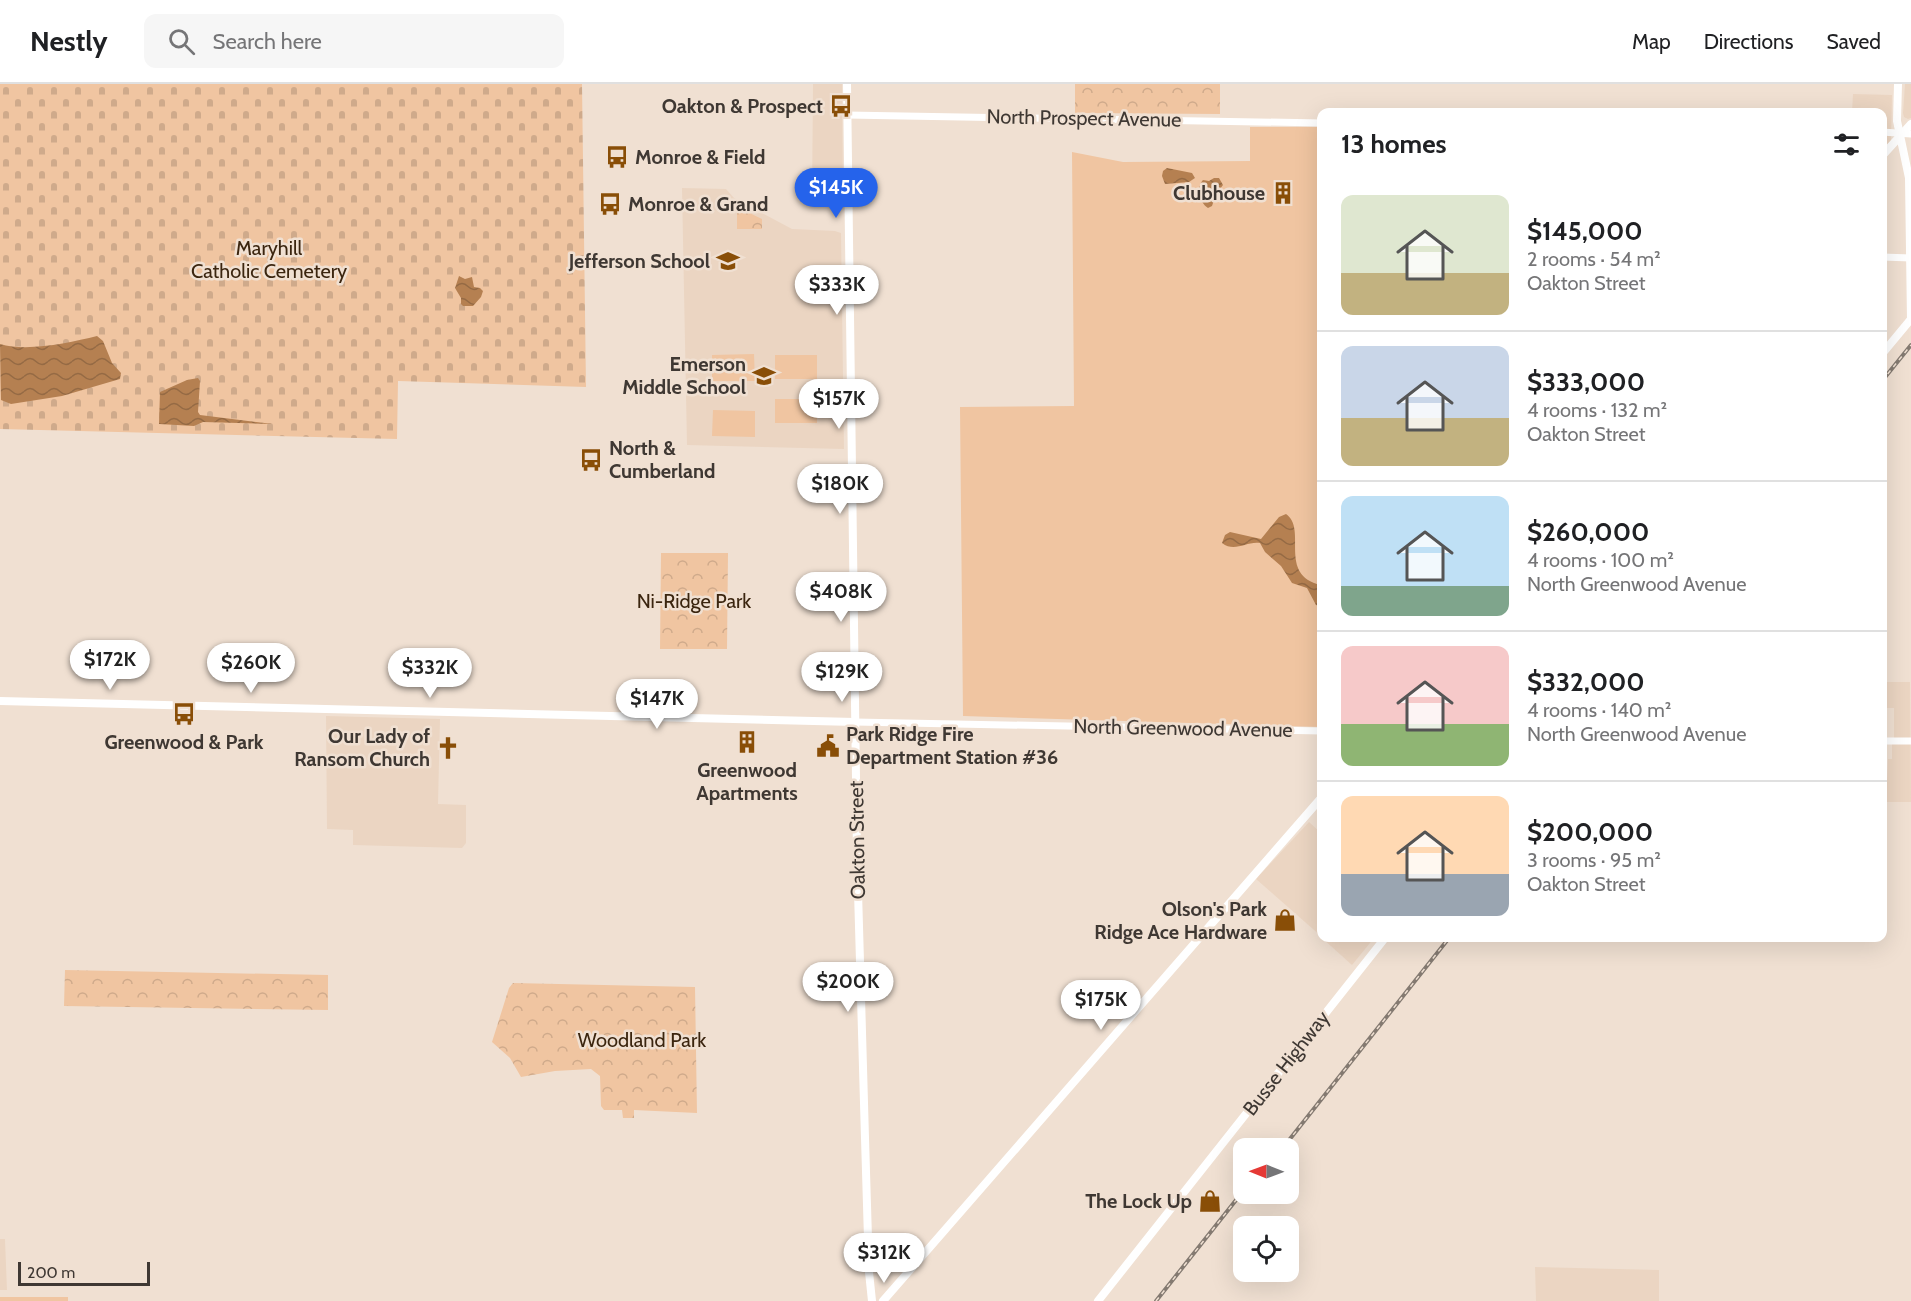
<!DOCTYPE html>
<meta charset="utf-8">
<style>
body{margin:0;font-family:Cabin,sans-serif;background:#f6f6f6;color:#202124;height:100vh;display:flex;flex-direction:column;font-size:22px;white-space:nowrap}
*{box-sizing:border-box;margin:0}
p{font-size:20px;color:#757577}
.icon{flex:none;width:33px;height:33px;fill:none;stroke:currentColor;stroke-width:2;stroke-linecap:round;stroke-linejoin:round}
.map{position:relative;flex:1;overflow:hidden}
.side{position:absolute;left:1317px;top:24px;width:570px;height:834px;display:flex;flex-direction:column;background:#fff;border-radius:12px;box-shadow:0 6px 24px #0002}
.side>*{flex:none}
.needle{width:39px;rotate:271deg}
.buttons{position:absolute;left:1233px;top:1054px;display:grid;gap:12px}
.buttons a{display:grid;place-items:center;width:66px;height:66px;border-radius:12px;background:#fff;box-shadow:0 6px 24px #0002;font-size:30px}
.scale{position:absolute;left:18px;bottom:15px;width:132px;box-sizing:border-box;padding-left:6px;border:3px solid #3f3833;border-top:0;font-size:16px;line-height:21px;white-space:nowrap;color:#3f3833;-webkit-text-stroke:4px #f0e0d2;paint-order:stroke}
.price{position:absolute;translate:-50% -51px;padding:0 14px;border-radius:21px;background:#fff;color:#222;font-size:20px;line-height:39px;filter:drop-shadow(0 2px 3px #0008)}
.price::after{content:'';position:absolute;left:50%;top:36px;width:18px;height:14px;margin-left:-9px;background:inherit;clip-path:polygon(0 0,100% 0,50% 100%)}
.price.selected{background:#2563eb;color:#fff}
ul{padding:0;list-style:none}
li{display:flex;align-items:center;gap:18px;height:150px;padding:0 24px}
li+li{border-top:2px solid #e0e0e0}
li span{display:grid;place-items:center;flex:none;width:168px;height:120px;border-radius:12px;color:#555}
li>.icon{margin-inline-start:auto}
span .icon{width:72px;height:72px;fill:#fffc;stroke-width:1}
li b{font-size:26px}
h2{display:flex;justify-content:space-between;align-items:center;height:72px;padding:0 24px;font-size:26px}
header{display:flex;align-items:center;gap:36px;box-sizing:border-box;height:84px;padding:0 30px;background:#fff;border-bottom:2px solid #e0e0e0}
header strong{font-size:28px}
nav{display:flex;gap:33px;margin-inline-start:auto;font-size:21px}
.search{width:420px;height:54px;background:#f6f6f6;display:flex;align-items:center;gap:15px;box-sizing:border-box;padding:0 21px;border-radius:12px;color:#757577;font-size:22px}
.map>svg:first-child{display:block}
.built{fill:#ebd5c2}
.green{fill:#f0c5a1}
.cemetery{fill:url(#cemetery-stones)}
.park{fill:url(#park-crowns)}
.water{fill:url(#water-waves)}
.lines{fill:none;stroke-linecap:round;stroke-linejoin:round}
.tertiary{stroke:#fff;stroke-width:7}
.secondary{stroke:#fff;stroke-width:8}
.rail-casing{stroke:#847a71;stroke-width:4}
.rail{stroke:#f0e0d2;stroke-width:1.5;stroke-dasharray:4.5;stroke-linecap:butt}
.labels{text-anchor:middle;stroke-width:5;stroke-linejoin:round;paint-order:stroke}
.poi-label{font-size:20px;font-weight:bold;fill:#3f3833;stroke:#f0e0d2;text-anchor:end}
.street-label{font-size:20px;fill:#3f3833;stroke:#f0e0d2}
.park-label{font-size:20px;fill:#3b250f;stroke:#f0e0d2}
</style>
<header>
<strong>Nestly</strong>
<div class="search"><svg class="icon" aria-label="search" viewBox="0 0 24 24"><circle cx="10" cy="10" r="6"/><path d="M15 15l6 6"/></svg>Search here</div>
<nav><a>Map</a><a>Directions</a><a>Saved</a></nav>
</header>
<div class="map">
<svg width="1911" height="1217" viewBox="0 0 1911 1217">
<defs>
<pattern id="cemetery-stones" width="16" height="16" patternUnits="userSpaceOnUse" patternTransform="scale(1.5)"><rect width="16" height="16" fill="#f0c5a1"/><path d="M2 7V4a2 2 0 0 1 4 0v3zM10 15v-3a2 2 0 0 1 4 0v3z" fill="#cfaa8b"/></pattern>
<pattern id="park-crowns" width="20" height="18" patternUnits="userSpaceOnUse" patternTransform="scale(1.5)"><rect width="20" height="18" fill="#f0c5a1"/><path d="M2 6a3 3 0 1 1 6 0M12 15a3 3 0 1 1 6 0" fill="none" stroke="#cfaa8b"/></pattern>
<pattern id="water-waves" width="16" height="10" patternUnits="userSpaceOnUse" patternTransform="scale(1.5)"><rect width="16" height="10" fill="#b58051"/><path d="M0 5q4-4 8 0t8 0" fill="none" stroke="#956a44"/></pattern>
</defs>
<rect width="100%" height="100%" fill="#f0e0d2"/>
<g class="built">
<path d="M813 0H842L843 112H812Z"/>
<path d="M1905 0H1911V34L1908 35 1904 33 1903 29Z"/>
<path d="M1853 10 1892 11 1891 57 1883 67 1882 28H1852Z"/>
<path d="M682 104 726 105 734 114 792 145 835 147 841 149 844 365 687 361Z"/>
<path d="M1886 598H1910L1911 718H1886L1888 675H1892V660H1894V624H1887Z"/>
<path d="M326 632 440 635 438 720 466 721V759L462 764 353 761V746L327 745Z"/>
<path d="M1309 738 1321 749 1322 853 1256 795Z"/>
<path d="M1322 854H1374L1352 881Z"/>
<path d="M0 1155H5L7 1206H0Z"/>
<path d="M1535 1183 1659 1186V1217H1536Z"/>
</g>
<g class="green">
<path d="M1250 43H1321V643L963 632 960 323 1074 322 1072 68 1123 78 1250 77Z"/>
<path d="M754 270 755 297H712V271Z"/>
<rect x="775" y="271" width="42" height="24"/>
<rect x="775" y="315" width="42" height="24"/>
<path d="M713 326 755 327V353L712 352Z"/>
</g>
<path class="cemetery" d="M0 0H582L586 303 398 297 397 355 0 345Z"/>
<g class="park">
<path d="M1075 0H1220V30L1075 29Z"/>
<path d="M737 123 762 135V145H737Z"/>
<path d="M661 469H728L727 565H660Z"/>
<path d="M65 886 328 891V926L64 922Z"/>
<path d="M513 899 695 903 697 1029 634 1026V1034H623L622 1026H604L601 1022 600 992 591 985 555 987 521 993 510 974 492 958 509 904Z"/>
<rect x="0" y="1213" width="68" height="4"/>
</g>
<g class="water">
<path d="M1167 84 1192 89 1195 94 1189 98 1165 100 1162 92 1163 87Z"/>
<path d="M1214 94H1219L1223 101 1216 110 1212 122 1208 124C1199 118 1196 104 1203 96L1209 97Z"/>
<path d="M459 192 465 195 472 193 474 203 480 204 483 207 481 213 473 222H463L461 220V214L455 204Z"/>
<path d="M97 252 103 257 112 279 121 289 120 295 62 312 11 320 1 316 0 260C27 268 69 259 97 252Z"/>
<path d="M198 294 200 297 198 328 200 331 273 340 203 338 194 342 159 340 160 308 187 296Z"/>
<path d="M1286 430C1308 445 1277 491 1321 501V523L1316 521 1307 504 1292 499 1281 482 1265 468 1260 459C1246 457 1235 469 1222 459L1225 451 1230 448 1261 455 1279 433Z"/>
</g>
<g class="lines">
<g class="tertiary">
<path d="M847 31 1322 39"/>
<path d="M1882 48 1911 50"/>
<path d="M1882 173 1911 174"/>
<path d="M855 638 1322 647"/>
<path d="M1882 657H1911"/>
</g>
<g class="secondary">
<path d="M847 0 857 772 865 1054 869 1188 872 1217"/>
<path d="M1898 0 1897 37 1909 94 1911 236"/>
<path d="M1882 72 1911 40"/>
<path d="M1882 270 1911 235"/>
<path d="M0 617 855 638"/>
<path d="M883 1217 1322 713"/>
<path d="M1098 1217 1385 854"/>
</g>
<g class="rail-casing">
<g id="rail">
<path d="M1882 297 1911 261"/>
<path d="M1282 1065 1449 854"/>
<path d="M1156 1217 1244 1106"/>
</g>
</g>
<use href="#rail" class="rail"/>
</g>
<defs>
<g id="bus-bare" transform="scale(1.8)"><path d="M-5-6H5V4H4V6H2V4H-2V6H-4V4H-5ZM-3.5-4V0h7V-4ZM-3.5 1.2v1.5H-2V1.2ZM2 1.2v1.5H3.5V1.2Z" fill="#894e07" stroke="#f0e0d2" stroke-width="2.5" paint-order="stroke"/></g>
<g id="building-bare" transform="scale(1.8)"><path d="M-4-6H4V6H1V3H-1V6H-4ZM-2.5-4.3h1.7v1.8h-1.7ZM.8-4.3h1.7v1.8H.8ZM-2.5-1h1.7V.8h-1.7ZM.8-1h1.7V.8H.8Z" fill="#894e07" stroke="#f0e0d2" stroke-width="2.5" paint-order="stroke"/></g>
<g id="school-bare" transform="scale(1.8)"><path d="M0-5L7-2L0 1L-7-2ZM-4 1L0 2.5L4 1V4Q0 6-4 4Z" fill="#894e07" stroke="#f0e0d2" stroke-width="2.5" paint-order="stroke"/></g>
<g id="civic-bare" transform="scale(1.8)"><path d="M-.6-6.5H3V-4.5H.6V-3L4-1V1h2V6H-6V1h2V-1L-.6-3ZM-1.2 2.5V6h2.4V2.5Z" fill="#894e07" stroke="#f0e0d2" stroke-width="2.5" paint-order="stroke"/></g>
<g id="church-bare" transform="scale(1.8)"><path d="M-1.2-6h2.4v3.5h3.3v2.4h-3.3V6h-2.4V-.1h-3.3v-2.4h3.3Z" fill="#894e07" stroke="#f0e0d2" stroke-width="2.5" paint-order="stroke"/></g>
<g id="shop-bare" transform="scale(1.8)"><path d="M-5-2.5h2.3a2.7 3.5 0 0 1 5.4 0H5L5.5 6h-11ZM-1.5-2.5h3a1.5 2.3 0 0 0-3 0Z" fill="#894e07" stroke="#f0e0d2" stroke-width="2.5" paint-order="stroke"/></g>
</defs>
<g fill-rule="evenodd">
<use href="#bus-bare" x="841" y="22"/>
<use href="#bus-bare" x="617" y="73"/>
<use href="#building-bare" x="1283" y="109"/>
<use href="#bus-bare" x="610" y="120"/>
<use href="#school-bare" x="728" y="177"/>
<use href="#school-bare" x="764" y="292"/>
<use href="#bus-bare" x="591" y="376"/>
<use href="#bus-bare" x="184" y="630"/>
<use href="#building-bare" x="747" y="658"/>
<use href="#civic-bare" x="828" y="662"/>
<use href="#church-bare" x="448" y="664"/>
<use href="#shop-bare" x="1285" y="836"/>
<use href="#shop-bare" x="1210" y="1117"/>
</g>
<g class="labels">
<g class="poi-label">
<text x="823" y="29">Oakton &amp; Prospect</text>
<text x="635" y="80" text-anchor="start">Monroe &amp; Field</text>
<text x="1265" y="116">Clubhouse</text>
<text x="628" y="127" text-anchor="start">Monroe &amp; Grand</text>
<text x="710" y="184">Jefferson School</text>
<text x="746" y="287">Emerson<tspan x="746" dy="23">Middle School</tspan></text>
<text x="609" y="371" text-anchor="start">North &amp;<tspan x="609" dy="23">Cumberland</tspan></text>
<text x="846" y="657" text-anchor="start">Park Ridge Fire<tspan x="846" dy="23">Department Station #36</tspan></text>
<text x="430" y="659">Our Lady of<tspan x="430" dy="23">Ransom Church</tspan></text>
<text x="184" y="665" text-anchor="middle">Greenwood &amp; Park</text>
<text x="747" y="693" text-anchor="middle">Greenwood<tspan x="747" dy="23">Apartments</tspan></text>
<text x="1267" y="832">Olson's Park<tspan x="1267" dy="23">Ridge Ace Hardware</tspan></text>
<text x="1192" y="1124">The Lock Up</text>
</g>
<g class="street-label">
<text transform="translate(1084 34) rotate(1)" y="7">North Prospect Avenue</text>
<text transform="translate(1183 644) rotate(1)" y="7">North Greenwood Avenue</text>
<text transform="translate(857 756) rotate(-91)" y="7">Oakton Street</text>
<text transform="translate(1286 979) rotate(-52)" y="7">Busse Highway</text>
</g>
<g class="park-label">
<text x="269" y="171">Maryhill<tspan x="269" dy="23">Catholic Cemetery</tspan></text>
<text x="694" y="524">Ni-Ridge Park</text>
<text x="642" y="963">Woodland Park</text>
</g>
</g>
</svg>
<div class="buttons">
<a><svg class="needle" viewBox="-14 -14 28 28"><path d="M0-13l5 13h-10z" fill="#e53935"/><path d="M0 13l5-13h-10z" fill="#757577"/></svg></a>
<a><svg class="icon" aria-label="locate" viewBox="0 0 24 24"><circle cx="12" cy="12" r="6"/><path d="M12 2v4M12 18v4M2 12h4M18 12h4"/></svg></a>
</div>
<div class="scale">200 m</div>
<b class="price selected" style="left:836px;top:135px">$145K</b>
<b class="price" style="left:837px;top:232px">$333K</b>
<b class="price" style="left:839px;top:346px">$157K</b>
<b class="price" style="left:840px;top:431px">$180K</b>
<b class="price" style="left:841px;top:539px">$408K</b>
<b class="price" style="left:110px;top:607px">$172K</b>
<b class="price" style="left:251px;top:610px">$260K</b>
<b class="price" style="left:430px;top:615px">$332K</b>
<b class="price" style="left:842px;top:619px">$129K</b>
<b class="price" style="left:657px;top:646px">$147K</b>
<b class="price" style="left:848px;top:929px">$200K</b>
<b class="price" style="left:1101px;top:947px">$175K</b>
<b class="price" style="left:884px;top:1200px">$312K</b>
<section class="side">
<h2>13 homes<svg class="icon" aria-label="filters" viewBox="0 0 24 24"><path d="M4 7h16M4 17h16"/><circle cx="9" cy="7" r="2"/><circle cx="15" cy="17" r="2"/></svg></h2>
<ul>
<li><span style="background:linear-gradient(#dfe7d0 65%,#c2b280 0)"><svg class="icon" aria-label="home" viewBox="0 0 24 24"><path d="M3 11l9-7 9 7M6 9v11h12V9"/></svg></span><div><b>$145,000</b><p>2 rooms · 54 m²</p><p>Oakton Street</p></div></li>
<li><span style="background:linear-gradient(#c9d6e8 60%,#c2b280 0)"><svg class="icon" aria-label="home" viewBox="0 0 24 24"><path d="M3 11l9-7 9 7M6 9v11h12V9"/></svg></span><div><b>$333,000</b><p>4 rooms · 132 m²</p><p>Oakton Street</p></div></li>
<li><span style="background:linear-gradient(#bfe0f5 75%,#7fa58c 0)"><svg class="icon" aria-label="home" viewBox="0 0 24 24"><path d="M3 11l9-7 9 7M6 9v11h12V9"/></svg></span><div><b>$260,000</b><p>4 rooms · 100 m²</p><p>North Greenwood Avenue</p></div></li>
<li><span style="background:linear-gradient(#f6c9c9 65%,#8fb573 0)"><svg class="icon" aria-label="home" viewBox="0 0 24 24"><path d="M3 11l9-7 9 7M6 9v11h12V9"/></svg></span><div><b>$332,000</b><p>4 rooms · 140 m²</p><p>North Greenwood Avenue</p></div></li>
<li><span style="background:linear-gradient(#ffd9b3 65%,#9aa5b1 0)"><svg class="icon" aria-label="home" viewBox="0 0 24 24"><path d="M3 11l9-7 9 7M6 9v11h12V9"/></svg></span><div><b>$200,000</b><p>3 rooms · 95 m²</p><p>Oakton Street</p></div></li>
</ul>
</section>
</div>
